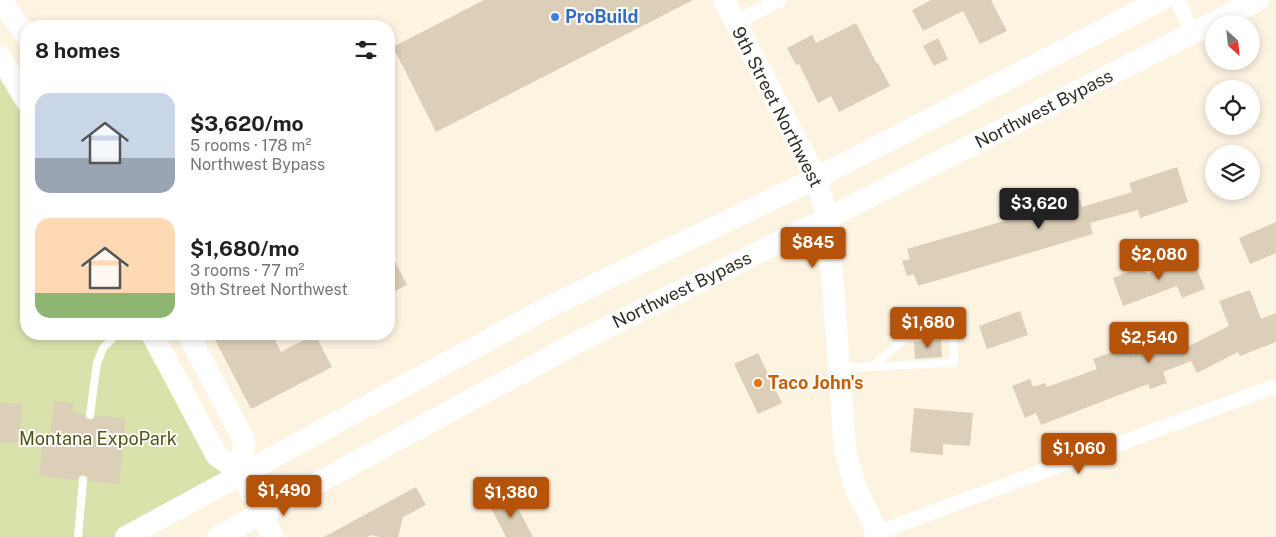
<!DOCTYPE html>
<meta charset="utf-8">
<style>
body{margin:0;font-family:"Public Sans",sans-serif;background:#f6f6f6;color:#222;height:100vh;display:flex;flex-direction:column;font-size:19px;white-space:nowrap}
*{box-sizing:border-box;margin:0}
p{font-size:16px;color:#767676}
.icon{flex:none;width:28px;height:28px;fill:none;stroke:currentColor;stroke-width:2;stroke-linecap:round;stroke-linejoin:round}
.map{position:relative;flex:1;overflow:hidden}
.drawer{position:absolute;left:20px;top:20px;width:375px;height:320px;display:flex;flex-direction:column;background:#fff;border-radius:20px;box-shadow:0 2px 8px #0003}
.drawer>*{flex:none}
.needle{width:32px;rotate:153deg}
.tools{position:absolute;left:1205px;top:15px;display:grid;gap:10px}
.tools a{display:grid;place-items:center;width:55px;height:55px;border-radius:50%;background:#fff;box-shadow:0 2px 8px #0003;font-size:25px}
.price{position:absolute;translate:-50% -42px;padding:0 11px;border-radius:5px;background:#b45309;color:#fff;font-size:16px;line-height:32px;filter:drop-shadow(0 1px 2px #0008)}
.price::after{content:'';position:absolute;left:50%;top:30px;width:15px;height:11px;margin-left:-8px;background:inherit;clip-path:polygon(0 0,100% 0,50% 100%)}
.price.selected{background:#222;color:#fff}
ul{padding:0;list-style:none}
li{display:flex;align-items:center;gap:15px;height:125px;padding:0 15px}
li span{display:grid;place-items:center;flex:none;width:140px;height:100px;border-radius:15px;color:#555}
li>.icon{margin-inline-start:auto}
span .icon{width:60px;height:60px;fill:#fffc;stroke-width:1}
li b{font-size:21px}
h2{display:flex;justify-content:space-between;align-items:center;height:60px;padding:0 15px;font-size:21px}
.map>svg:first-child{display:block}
.green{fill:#dae2ac}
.building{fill:#dccfb9}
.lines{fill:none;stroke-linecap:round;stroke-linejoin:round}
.lane{stroke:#fff;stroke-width:8}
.street{stroke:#fff;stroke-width:15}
.secondary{stroke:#fff;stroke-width:22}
.shop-dot{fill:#3f7fe0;stroke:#fff;stroke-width:2}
.food-dot{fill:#e8710a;stroke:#fff;stroke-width:2}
.labels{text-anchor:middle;stroke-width:4;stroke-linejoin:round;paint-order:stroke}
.shop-label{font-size:18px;font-weight:bold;fill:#366cbe;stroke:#fff;text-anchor:start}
.street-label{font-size:18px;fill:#332e26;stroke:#fff}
.food-label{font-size:18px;font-weight:bold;fill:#c56008;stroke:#fff;text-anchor:start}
.park-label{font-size:18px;fill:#515718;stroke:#fff}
</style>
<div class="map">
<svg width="1276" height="537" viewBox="0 0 1276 537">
<rect width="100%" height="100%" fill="#fdf3e1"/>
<path class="green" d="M0 57 26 100V334H152L217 456 242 473 126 537H0Z"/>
<g class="building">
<path d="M484 0H693L436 132 393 47Z"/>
<path d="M931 0H991L1007 31 980 44 963 11 923 31 912 10Z"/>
<path d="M856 23 877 64 878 63 890 86 839 112 831 96 818 103 799 64 796 65 787 48 812 35 816 43Z"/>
<path d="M938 38 948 59 934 66 923 46Z"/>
<path d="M1177 167 1188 202 1140 218 1138 210 1090 223 1093 234 918 286 914 274 907 276 902 261 910 259 907 249 1080 199 1082 207 1132 192 1129 183Z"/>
<path d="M1276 222V253L1250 264 1239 238Z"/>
<path d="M389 250 407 285 389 294Z"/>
<path d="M1192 256 1205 289 1182 298 1177 286 1123 306 1113 278 1144 266 1147 274Z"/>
<path d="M1250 290 1261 319 1276 313V342L1240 356 1238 352 1197 373 1191 361 1163 372 1167 383 1150 389 1148 384 1041 425 1036 413 1025 418 1012 386 1030 379 1033 387 1045 383 1047 387 1097 369 1093 359 1129 346 1133 355 1168 341 1173 354 1229 326 1219 301Z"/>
<path d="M1020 311 1028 335 987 349 979 326Z"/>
<path d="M212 334H272L281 352 315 334 332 367 251 409Z"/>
<path d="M941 339 942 357 915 359 914 342Z"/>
<path d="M758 353 782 403 758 414 734 364Z"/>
<path d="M54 401 74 403 73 413 84 414 85 418 89 420H93L96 415 126 419 119 484 89 481 88 477 84 474 80 475 77 480 39 476 43 434 50 435Z"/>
<path d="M0 403 22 404 19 443 0 442Z"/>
<path d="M914 408 973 413 970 446 943 444V455L910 452Z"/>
<path d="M416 487 426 505 403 517 398 537H380L371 535 367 537H324Z"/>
<path d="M511 495 533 537H506L490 506Z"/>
</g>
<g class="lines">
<g class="lane">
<path d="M841 368 954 363 953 338 941 330 910 334 873 366"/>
<path d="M90 415 97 363 103 348 117 334"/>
<path d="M78 537 83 480"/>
</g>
<g class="street">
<path d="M1177 0 1193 33"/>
<path d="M735 23 779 0"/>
<path d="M871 536 927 514 1276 386"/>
</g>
<g class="secondary">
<path d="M0 0 26 35"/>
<path d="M724 0 816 178 828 218 845 449 855 487 880 537"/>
<path d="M0 57 26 100"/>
<path d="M152 334 217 456 242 473"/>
<path d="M188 334 244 440 242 473 273 537"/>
<path d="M126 537 551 306 816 178 1161 0"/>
<path d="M218 537 578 342 828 218 1258 0"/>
</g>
</g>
<circle class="shop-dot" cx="555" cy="17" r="5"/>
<circle class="food-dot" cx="758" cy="383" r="5"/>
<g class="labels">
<g class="shop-label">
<text x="565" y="23">ProBuild</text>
</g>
<g class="street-label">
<text transform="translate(777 107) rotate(63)" y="6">9th Street Northwest</text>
<text transform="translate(1044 109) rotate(-27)" y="6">Northwest Bypass</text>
<text transform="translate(682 290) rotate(-26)" y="6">Northwest Bypass</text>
</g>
<g class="food-label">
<text x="768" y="389">Taco John's</text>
</g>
<g class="park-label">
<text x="98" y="445">Montana ExpoPark</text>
</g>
</g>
</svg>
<div class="tools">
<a><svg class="needle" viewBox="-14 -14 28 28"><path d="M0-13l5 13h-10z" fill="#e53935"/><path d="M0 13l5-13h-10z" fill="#767676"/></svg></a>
<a><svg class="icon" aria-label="locate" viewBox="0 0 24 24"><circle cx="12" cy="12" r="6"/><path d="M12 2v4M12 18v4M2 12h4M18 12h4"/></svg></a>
<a><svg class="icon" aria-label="layers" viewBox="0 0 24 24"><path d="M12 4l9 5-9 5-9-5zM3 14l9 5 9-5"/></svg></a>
</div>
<b class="price selected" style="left:1039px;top:230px">$3,620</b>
<b class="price" style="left:813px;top:269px">$845</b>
<b class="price" style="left:1159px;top:281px">$2,080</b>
<b class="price" style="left:928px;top:349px">$1,680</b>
<b class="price" style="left:1149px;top:364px">$2,540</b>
<b class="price" style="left:1079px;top:475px">$1,060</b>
<b class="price" style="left:284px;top:517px">$1,490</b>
<b class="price" style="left:511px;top:519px">$1,380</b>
<section class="drawer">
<h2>8 homes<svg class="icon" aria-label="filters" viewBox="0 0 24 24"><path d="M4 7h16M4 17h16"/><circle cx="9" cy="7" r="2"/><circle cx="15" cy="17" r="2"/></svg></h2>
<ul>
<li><span style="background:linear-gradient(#c9d6e8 65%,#9aa5b1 0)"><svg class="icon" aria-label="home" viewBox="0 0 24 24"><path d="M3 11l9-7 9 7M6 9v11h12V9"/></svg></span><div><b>$3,620/mo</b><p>5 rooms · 178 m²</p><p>Northwest Bypass</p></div></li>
<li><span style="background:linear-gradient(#ffd9b3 75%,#8fb573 0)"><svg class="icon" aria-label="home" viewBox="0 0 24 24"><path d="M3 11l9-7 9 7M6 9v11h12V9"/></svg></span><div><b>$1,680/mo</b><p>3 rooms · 77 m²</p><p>9th Street Northwest</p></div></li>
</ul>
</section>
</div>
